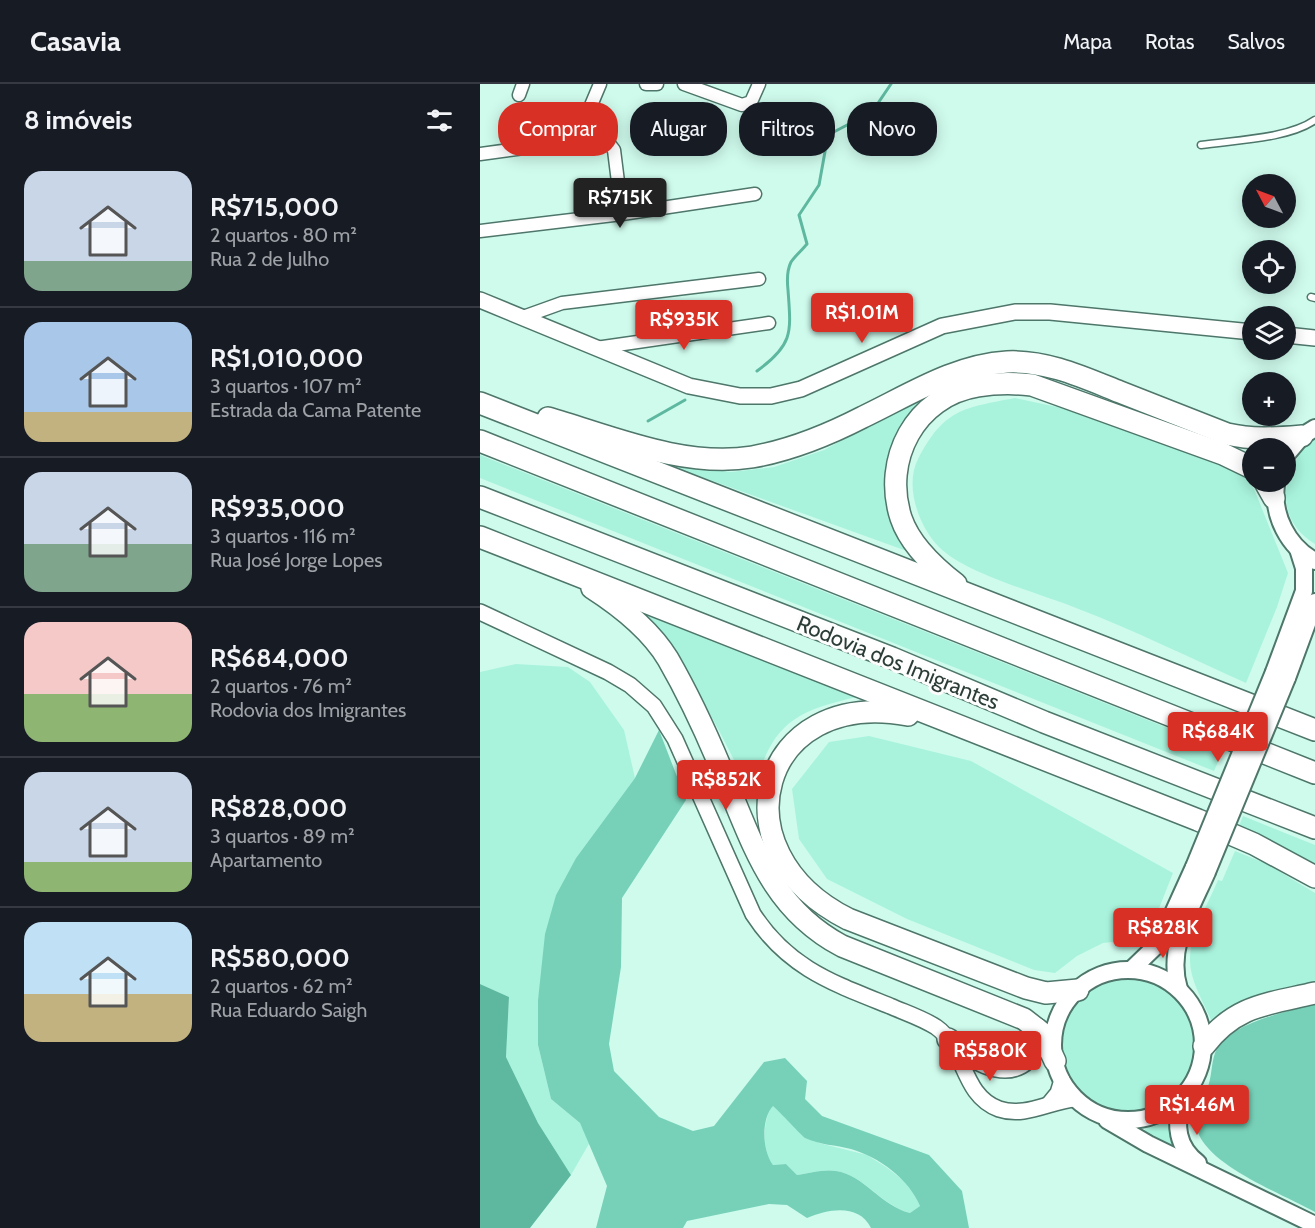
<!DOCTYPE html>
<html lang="pt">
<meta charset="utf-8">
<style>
body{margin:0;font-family:Cabin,sans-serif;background:#242831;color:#f1f3f6;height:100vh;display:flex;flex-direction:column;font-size:22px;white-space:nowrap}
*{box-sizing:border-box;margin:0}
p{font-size:20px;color:#9ea1a6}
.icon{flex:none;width:33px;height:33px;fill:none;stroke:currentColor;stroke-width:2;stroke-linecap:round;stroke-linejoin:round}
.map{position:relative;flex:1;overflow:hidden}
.panel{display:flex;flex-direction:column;background:#171b24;width:480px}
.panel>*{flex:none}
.top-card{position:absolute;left:18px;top:18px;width:570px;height:54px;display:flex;gap:12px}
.needle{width:39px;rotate:311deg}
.tools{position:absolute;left:762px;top:90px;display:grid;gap:12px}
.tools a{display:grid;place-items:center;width:54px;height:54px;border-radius:50%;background:#171b24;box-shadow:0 3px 15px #0003;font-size:30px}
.price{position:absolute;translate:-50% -51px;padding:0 14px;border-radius:6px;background:#d93025;color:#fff;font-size:20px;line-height:39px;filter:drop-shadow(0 2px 3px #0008)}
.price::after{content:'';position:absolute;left:50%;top:36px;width:18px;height:14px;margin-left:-9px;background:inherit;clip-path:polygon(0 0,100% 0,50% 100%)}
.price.selected{background:#222;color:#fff}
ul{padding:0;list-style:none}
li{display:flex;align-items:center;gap:18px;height:150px;padding:0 24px}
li+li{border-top:2px solid #363941}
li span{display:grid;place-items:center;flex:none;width:168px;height:120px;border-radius:18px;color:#555}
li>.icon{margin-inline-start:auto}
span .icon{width:72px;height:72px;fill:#fffc;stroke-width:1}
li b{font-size:26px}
h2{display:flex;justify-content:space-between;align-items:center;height:72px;padding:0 24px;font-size:26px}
.chip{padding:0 21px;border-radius:24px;background:#171b24;box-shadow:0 3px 15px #0003;font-size:21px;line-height:54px}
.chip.selected{background:#d93025;color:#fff}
header{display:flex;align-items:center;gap:36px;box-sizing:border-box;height:84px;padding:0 30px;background:#171b24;border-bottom:2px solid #363941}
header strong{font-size:28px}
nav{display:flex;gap:33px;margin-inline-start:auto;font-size:21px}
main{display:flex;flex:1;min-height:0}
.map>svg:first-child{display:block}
.green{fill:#a9f3dc}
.forest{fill:#77d1b8;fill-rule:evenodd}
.water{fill:#5eb89f}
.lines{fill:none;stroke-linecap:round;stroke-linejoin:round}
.stream{stroke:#5eb89f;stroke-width:3}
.service-casing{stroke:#4e766a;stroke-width:9}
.minor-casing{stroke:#4e766a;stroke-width:15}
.tertiary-casing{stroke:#4e766a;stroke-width:18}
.secondary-casing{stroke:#4e766a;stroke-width:20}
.motorway-casing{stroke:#4e766a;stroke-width:24}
.service{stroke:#fff;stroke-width:6}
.minor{stroke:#fff;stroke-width:12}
.tertiary{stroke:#fff;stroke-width:15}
.secondary{stroke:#fff;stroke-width:16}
.motorway{stroke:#fff;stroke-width:21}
.secondary-bridge-casing{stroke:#4e766a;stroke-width:20;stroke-linecap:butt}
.secondary-bridge{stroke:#fff;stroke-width:16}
.labels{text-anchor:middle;stroke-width:6;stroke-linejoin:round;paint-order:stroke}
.street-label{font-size:22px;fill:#2c3d38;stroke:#fdfdfd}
</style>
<header>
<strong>Casavia</strong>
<nav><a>Mapa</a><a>Rotas</a><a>Salvos</a></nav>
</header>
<main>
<section class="panel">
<h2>8 imóveis<svg class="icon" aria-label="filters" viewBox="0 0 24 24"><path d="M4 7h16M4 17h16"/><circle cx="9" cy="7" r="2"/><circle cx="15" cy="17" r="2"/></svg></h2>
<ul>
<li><span style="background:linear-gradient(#c9d6e8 75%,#7fa58c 0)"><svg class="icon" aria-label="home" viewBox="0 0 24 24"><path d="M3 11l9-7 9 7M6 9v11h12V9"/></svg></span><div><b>R$715,000</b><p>2 quartos · 80 m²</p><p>Rua 2 de Julho</p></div></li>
<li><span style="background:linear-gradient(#a9c7e8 75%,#c2b280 0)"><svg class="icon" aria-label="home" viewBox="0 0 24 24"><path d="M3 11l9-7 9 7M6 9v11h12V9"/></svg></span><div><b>R$1,010,000</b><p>3 quartos · 107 m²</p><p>Estrada da Cama Patente</p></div></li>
<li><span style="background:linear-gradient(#c9d6e8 60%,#7fa58c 0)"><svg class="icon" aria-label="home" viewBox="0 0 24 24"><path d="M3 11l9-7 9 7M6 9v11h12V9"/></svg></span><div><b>R$935,000</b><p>3 quartos · 116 m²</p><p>Rua José Jorge Lopes</p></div></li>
<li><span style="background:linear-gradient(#f6c9c9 60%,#8fb573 0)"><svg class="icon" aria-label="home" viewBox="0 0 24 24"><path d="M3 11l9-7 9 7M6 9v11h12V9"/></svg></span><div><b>R$684,000</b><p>2 quartos · 76 m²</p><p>Rodovia dos Imigrantes</p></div></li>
<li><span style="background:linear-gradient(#c9d6e8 75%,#8fb573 0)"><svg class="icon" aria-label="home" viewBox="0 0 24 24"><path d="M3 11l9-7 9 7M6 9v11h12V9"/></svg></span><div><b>R$828,000</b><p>3 quartos · 89 m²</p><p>Apartamento</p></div></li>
<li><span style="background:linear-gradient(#bfe0f5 60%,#c2b280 0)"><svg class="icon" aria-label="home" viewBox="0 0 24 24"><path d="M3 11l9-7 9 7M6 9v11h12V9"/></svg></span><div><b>R$580,000</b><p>2 quartos · 62 m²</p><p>Rua Eduardo Saigh</p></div></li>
</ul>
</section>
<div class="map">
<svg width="835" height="1144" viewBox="0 0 835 1144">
<rect width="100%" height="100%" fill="#cffbed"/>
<g class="green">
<path d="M457 305C427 331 399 364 406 407 409 426 427 453 435 470L161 371 212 383 251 388 294 383 344 366Z"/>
<path d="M535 314 615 331 673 351 733 379 761 388 774 405 808 489 797 523 766 599C710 574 654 546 596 524 559 509 486 490 459 463 439 443 424 402 438 375 464 325 483 324 535 314Z"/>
<path d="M835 353V460C791 434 802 382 835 353Z"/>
<path d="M0 371 743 666 734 687 0 394Z"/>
<path d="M159 528 377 613C308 628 290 644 272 713 239 644 210 586 159 528Z"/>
<path d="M36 580 88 583 110 598 144 646 155 694 96 774 76 811 58 916V961L71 1015 100 1039 110 1058 91 1091 58 1039 26 973 29 913 0 900V588Z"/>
<path d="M389 652 491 677 693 789 672 842 651 856 623 859 597 872 575 889 554 886 427 835 347 795 319 755 312 705 349 658Z"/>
<path d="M763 732 835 761V781L759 742Z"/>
<path d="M755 767 787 780 835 809V901L731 936C723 917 709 895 710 874 711 848 728 820 738 796L742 797Z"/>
<circle cx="647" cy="961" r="68"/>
<path d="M293 1021 315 1043 339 1059 387 1071 406 1083 432 1103 440 1122 430 1129C402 1122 384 1091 356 1087 343 1085 329 1089 317 1091L306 1080 293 1081C282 1066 282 1036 293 1021Z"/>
<path d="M693 1030 701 1068 667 1052 664 1047 666 1043Z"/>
</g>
<g class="forest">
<path d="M179 646 206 716 142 814 141 883 129 960 134 987 179 1033 213 1047 234 1042 284 978 305 974 327 997 325 1015 342 1032 449 1071 482 1107 489 1144H391C379 1119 348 1125 327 1134L307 1121 289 1120 207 1137 203 1144H116L127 1102 100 1039 71 1015 58 961V916L65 850 76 811 96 774 155 694ZM293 1022C299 1027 323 1053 325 1054 340 1061 356 1061 371 1065 399 1073 429 1095 440 1122L430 1129C401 1122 384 1091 356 1087 344 1085 329 1089 317 1091L306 1080 293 1081C282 1066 281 1035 293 1022Z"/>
<path d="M835 920V1128C803 1110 738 1086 720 1053 711 1037 721 1020 727 1005 732 994 731 980 735 969 747 939 806 928 835 920Z"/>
</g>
<path class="water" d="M0 900 29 913 26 973 58 1039 91 1091 50 1144H0Z"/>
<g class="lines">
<g class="stream">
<path d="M277 287C314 260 311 248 308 206 307 197 307 186 311 178 315 172 322 166 327 160L319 131 339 101 348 51 392 28 411 0"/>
<path d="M168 337 205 316"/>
</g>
<g class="service-casing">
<g id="service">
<path d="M721 61C754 56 808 55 835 36"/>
<path d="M831 213 835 214"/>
</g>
</g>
<g class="minor-casing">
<g id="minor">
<path d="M166 0H177"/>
<path d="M204 0 262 21 271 18 279 0"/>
<path d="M39 11 43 0"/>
<path d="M96 57 120 0"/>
<path d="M0 70 96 57H127L134 66 142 130"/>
<path d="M0 147 142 130 275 110"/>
<path d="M43 233 82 219 279 195"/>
<path d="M116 264 289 239"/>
</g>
</g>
<g class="tertiary-casing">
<g id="tertiary">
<path d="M0 216 209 302 260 312H291L321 305 462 242 535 228H570L772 248"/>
<path d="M806 251 835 254"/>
<path d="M0 528 128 588 150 601 174 622 195 655 273 830C308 884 353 899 410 922 426 929 442 934 456 943 486 964 481 1011 519 1025 545 1034 570 1017 595 1015"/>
<path d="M569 1020 578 1009 582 996"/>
</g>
</g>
<g class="secondary-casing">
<g id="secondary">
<path d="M806 371 822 352 835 344"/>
<path d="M796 401C792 431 808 463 835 477"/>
<path d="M794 588 824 507V484L818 465"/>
<path d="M807 594 835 518"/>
<circle cx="648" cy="961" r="75"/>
<path d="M651 886 680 858 714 783"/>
<path d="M699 905C686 864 711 825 727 788"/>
<path d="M700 1016C696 1042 696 1062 718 1079"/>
<path d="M627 1036 668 1060 835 1141"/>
</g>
</g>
<g class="motorway-casing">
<g id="motorway">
<path d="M0 319 835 646"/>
<path d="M68 334C133 353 204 384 272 373 312 366 348 351 383 333 429 311 475 281 527 278 567 276 605 294 640 308 676 322 711 336 747 350 773 356 796 354 822 352"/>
<path d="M0 357 835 689"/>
<path d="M785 398 794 414"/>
<path d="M0 413 412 574 564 638 835 744"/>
<path d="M0 453 718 736 774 760 835 793"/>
<path d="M476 500C454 483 430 461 421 434 402 376 435 312 498 302 516 299 534 299 552 301L743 370 772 384"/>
<path d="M112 504C140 522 171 547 188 575 211 615 230 657 247 699 275 766 294 826 362 862L544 935 562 949 575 977"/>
<path d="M428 631C280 603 233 767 368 835L546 904 566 909 598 906"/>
<path d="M468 955C487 970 523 997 547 974 556 966 558 956 557 945"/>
<path d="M724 962C755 921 788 920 835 909"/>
</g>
</g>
<use href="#service" class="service"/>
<use href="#minor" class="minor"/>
<use href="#tertiary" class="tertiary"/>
<use href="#secondary" class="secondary"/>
<use href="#motorway" class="motorway"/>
<g class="secondary-bridge-casing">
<g id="secondary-bridge">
<path d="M714 783 794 588"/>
<path d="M727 788 807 594"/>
</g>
</g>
<use href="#secondary-bridge" class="secondary-bridge"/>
</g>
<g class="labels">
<g class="street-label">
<text transform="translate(418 578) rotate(22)" y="8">Rodovia dos Imigrantes</text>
</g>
</g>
</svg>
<div class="tools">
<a><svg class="needle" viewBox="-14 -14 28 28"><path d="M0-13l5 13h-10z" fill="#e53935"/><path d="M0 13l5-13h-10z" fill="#9ea1a6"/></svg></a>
<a><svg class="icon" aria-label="locate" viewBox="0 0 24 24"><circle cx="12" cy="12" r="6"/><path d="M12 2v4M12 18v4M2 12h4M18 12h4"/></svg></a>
<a><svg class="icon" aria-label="layers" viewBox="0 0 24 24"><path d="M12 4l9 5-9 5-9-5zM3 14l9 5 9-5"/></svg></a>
<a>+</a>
<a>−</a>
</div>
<b class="price selected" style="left:140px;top:145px">R$715K</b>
<b class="price" style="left:382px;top:260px">R$1.01M</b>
<b class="price" style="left:204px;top:267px">R$935K</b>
<b class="price" style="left:738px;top:679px">R$684K</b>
<b class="price" style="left:246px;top:727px">R$852K</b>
<b class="price" style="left:683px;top:875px">R$828K</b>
<b class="price" style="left:510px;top:998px">R$580K</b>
<b class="price" style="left:717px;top:1052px">R$1.46M</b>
<div class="top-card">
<a class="chip selected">Comprar</a>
<a class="chip">Alugar</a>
<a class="chip">Filtros</a>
<a class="chip">Novo</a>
</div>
</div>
</main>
